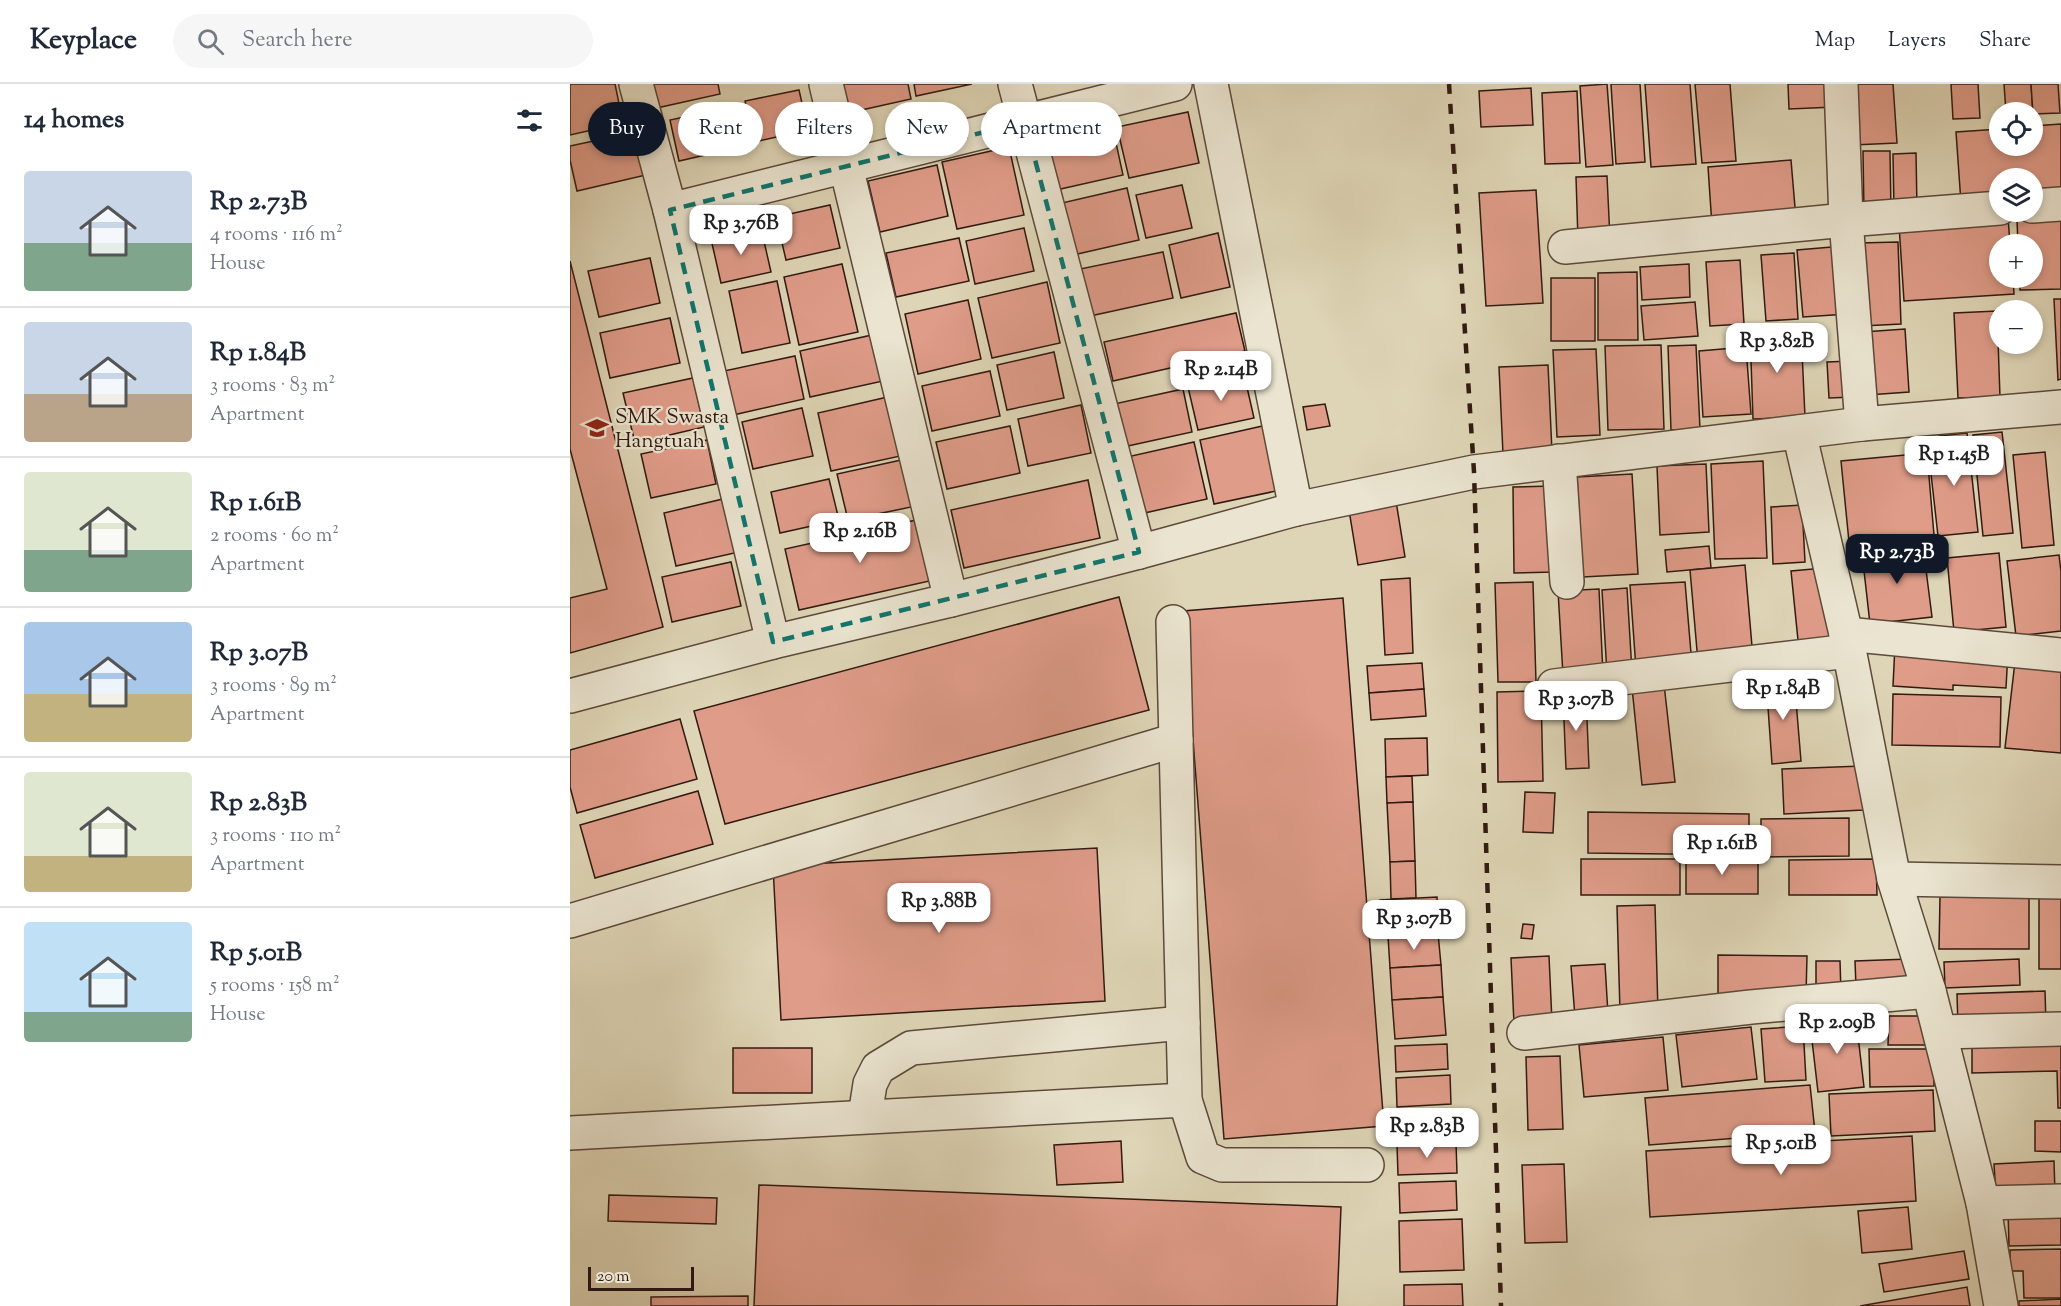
<!DOCTYPE html>
<meta charset="utf-8">
<style>
body{margin:0;font-family:"Sorts Mill Goudy",serif;background:#f6f6f7;color:#1f2937;height:100vh;display:flex;flex-direction:column;font-size:22px;white-space:nowrap}
*{box-sizing:border-box;margin:0}
p{font-size:20px;color:#747a83}
.icon{flex:none;width:33px;height:33px;fill:none;stroke:currentColor;stroke-width:2;stroke-linecap:round;stroke-linejoin:round}
.map{position:relative;flex:1;overflow:hidden}
.panel{display:flex;flex-direction:column;background:#fff;width:570px}
.panel>*{flex:none}
.guide{position:absolute;left:18px;top:18px;width:570px;height:54px;display:flex;gap:12px}
.buttons{position:absolute;left:1419px;top:18px;display:grid;gap:12px}
.buttons a{display:grid;place-items:center;width:54px;height:54px;border-radius:50%;background:#fff;box-shadow:0 3px 9px #0003;font-size:30px}
.scale{position:absolute;left:18px;bottom:15px;width:106px;box-sizing:border-box;padding-left:6px;border:3px solid #311a11;border-top:0;font-size:16px;line-height:21px;white-space:nowrap;color:#311a11;-webkit-text-stroke:4px #eae4d0;paint-order:stroke}
.price{position:absolute;translate:-50% -51px;padding:0 14px;border-radius:12px;background:#fff;color:#222;font-size:20px;line-height:39px;filter:drop-shadow(0 2px 3px #0008)}
.price::after{content:'';position:absolute;left:50%;top:36px;width:18px;height:14px;margin-left:-9px;background:inherit;clip-path:polygon(0 0,100% 0,50% 100%)}
.price.on{background:#111827;color:#fff}
ul{padding:0;list-style:none}
li{display:flex;align-items:center;gap:18px;height:150px;padding:0 24px}
li+li{border-top:2px solid #e0e1e3}
li span{display:grid;place-items:center;flex:none;width:168px;height:120px;border-radius:6px;color:#555}
li>.icon{margin-inline-start:auto}
span .icon{width:72px;height:72px;fill:#fffc;stroke-width:1}
li b{font-size:26px}
h2{display:flex;justify-content:space-between;align-items:center;height:72px;padding:0 24px;font-size:26px}
.pill{padding:0 21px;border-radius:27px;background:#fff;box-shadow:0 3px 9px #0003;font-size:21px;line-height:54px}
.pill.on{background:#111827;color:#fff}
header{display:flex;align-items:center;gap:36px;box-sizing:border-box;height:84px;padding:0 30px;background:#fff;border-bottom:2px solid #e0e1e3}
header strong{font-size:28px}
nav{display:flex;gap:33px;margin-inline-start:auto;font-size:21px}
.search{width:420px;height:54px;background:#f6f6f7;display:flex;align-items:center;gap:15px;box-sizing:border-box;padding:0 21px;border-radius:33px;color:#747a83;font-size:22px}
main{display:flex;flex:1;min-height:0}
.map>svg:first-child{display:block}
.building{fill:#df9c89;stroke:#311a11;stroke-width:1.5}
.lines{fill:none;stroke-linecap:round;stroke-linejoin:round}
.minor-casing{stroke:#5c493a;stroke-width:36}
.minor{stroke:#eae4d0;stroke-width:33}
.rail{stroke:#311a11;stroke-width:4.5;stroke-dasharray:10 10;stroke-linecap:butt}
.marked{fill:none;stroke:#0f766e;stroke-width:4.5;stroke-dasharray:12 8;stroke-linejoin:round}
.labels{text-anchor:middle;stroke-width:4.5;stroke-linejoin:round;paint-order:stroke}
.poi-label{font-size:21px;fill:#311a11;stroke:#eae4d0;text-anchor:start}
</style>
<header>
<strong>Keyplace</strong>
<div class="search"><svg class="icon" aria-label="search" viewBox="0 0 24 24"><circle cx="10" cy="10" r="6"/><path d="M15 15l6 6"/></svg>Search here</div>
<nav><a>Map</a><a>Layers</a><a>Share</a></nav>
</header>
<main>
<section class="panel">
<h2>14 homes<svg class="icon" aria-label="filters" viewBox="0 0 24 24"><path d="M4 7h16M4 17h16"/><circle cx="9" cy="7" r="2"/><circle cx="15" cy="17" r="2"/></svg></h2>
<ul>
<li><span style="background:linear-gradient(#c9d6e8 60%,#7fa58c 0)"><svg class="icon" aria-label="home" viewBox="0 0 24 24"><path d="M3 11l9-7 9 7M6 9v11h12V9"/></svg></span><div><b>Rp 2.73B</b><p>4 rooms · 116 m²</p><p>House</p></div></li>
<li><span style="background:linear-gradient(#c9d6e8 60%,#b9a48a 0)"><svg class="icon" aria-label="home" viewBox="0 0 24 24"><path d="M3 11l9-7 9 7M6 9v11h12V9"/></svg></span><div><b>Rp 1.84B</b><p>3 rooms · 83 m²</p><p>Apartment</p></div></li>
<li><span style="background:linear-gradient(#dfe7d0 65%,#7fa58c 0)"><svg class="icon" aria-label="home" viewBox="0 0 24 24"><path d="M3 11l9-7 9 7M6 9v11h12V9"/></svg></span><div><b>Rp 1.61B</b><p>2 rooms · 60 m²</p><p>Apartment</p></div></li>
<li><span style="background:linear-gradient(#a9c7e8 60%,#c2b280 0)"><svg class="icon" aria-label="home" viewBox="0 0 24 24"><path d="M3 11l9-7 9 7M6 9v11h12V9"/></svg></span><div><b>Rp 3.07B</b><p>3 rooms · 89 m²</p><p>Apartment</p></div></li>
<li><span style="background:linear-gradient(#dfe7d0 70%,#c2b280 0)"><svg class="icon" aria-label="home" viewBox="0 0 24 24"><path d="M3 11l9-7 9 7M6 9v11h12V9"/></svg></span><div><b>Rp 2.83B</b><p>3 rooms · 110 m²</p><p>Apartment</p></div></li>
<li><span style="background:linear-gradient(#bfe0f5 75%,#7fa58c 0)"><svg class="icon" aria-label="home" viewBox="0 0 24 24"><path d="M3 11l9-7 9 7M6 9v11h12V9"/></svg></span><div><b>Rp 5.01B</b><p>5 rooms · 158 m²</p><p>House</p></div></li>
</ul>
</section>
<div class="map">
<svg width="1491" height="1222" viewBox="0 0 1491 1222">
<rect width="100%" height="100%" fill="#ded5b6"/>
<filter id="stains"><feTurbulence type="fractalNoise" baseFrequency=".00333" numOctaves="4"/><feColorMatrix values="0 0 0 0 .2 0 0 0 0 .09 0 0 0 0 .02 0 0 0 .5 -.17"/></filter>
<radialGradient id="worn" r=".72"><stop offset=".6" stop-color="#630" stop-opacity="0"/><stop offset="1" stop-color="#630" stop-opacity=".3"/></radialGradient>
<g class="building">
<path d="M0 0H45L53 39 0 51Z"/>
<path d="M76 0H148L150 10 82 25Z"/>
<path d="M262 0H338L341 15 269 31Z"/>
<path d="M344 0H402L346 12Z"/>
<path d="M1037 0 1043 81 1016 83 1010 2Z"/>
<path d="M1041 0H1070L1075 78 1046 80Z"/>
<path d="M1075 0H1120L1126 80 1081 83Z"/>
<path d="M1125 0H1160L1166 77 1132 79Z"/>
<path d="M1218 0H1265V23L1219 25Z"/>
<path d="M1279 0H1323L1327 59 1283 61Z"/>
<path d="M1381 0H1408L1410 34 1383 35Z"/>
<path d="M1434 0H1461L1463 30 1462 28H1436Z"/>
<path d="M1461 0H1488L1490 29 1463 30Z"/>
<path d="M961 4 963 41 911 43 909 7Z"/>
<path d="M229 6 238 46 184 58 175 17Z"/>
<path d="M1007 7 1010 79 975 80 972 9Z"/>
<path d="M170 21 179 61 109 77 100 36Z"/>
<path d="M618 28 629 79 559 94 547 43Z"/>
<path d="M541 36 553 91 486 106 474 51Z"/>
<path d="M1491 40V111L1462 113V94H1430V116L1391 119 1386 48 1430 45V62H1462V42Z"/>
<path d="M66 48 76 91 7 107 0 76V62Z"/>
<path d="M439 63 454 131 387 145 372 78Z"/>
<path d="M1293 67H1320L1321 129 1294 130Z"/>
<path d="M1346 69 1347 125 1324 126 1323 70Z"/>
<path d="M1221 76 1226 135 1142 142 1138 83Z"/>
<path d="M367 81 378 132 310 148 298 97Z"/>
<path d="M1037 92 1040 155 1008 156 1006 93Z"/>
<path d="M612 101 622 144 576 154 566 111Z"/>
<path d="M557 104 569 156 503 171 492 119Z"/>
<path d="M966 106 973 219 916 222 909 109Z"/>
<path d="M260 121 270 164 216 176 206 133Z"/>
<path d="M1438 133 1440 160H1430V194H1443L1444 210 1334 217 1329 141Z"/>
<path d="M1491 134V205L1450 206V194H1462V160H1448L1447 136Z"/>
<path d="M191 144 201 188 151 199 141 155Z"/>
<path d="M454 144 464 187 405 200 396 157Z"/>
<path d="M648 149 660 203 611 214 599 161Z"/>
<path d="M389 154 399 197 326 213 316 169Z"/>
<path d="M1328 158 1331 240 1292 242 1289 159Z"/>
<path d="M1273 162 1278 230 1233 233 1227 166Z"/>
<path d="M593 168 603 214 520 232 510 185Z"/>
<path d="M1224 169 1228 235 1196 237 1191 171Z"/>
<path d="M80 174 90 219 29 233 18 187Z"/>
<path d="M1170 176 1174 240 1140 242 1136 178Z"/>
<path d="M0 177 93 543 0 569V514L37 505 0 365Z"/>
<path d="M272 180 288 248 229 261 214 193Z"/>
<path d="M1119 180 1120 213 1072 216 1070 183Z"/>
<path d="M1067 188 1068 256H1028V189Z"/>
<rect x="981" y="194" width="44" height="63"/>
<path d="M207 197 220 259 172 269 159 207Z"/>
<path d="M477 198 490 259 422 274 408 214Z"/>
<path d="M1484 215H1491V295L1488 296Z"/>
<path d="M398 216 411 275 348 290 335 230Z"/>
<path d="M1125 218 1128 252 1074 256 1071 222Z"/>
<path d="M1427 227 1430 313 1388 314 1384 229Z"/>
<path d="M666 229 675 267 543 297 534 258Z"/>
<path d="M100 234 110 279 40 294 30 249Z"/>
<path d="M1231 245 1235 333 1183 335 1180 247Z"/>
<path d="M1335 245 1339 308 1298 311 1293 248Z"/>
<path d="M302 251 313 297 240 313 230 267Z"/>
<path d="M1091 261 1094 345 1038 346 1035 262Z"/>
<path d="M1126 261 1130 345 1101 346 1098 262Z"/>
<path d="M1176 263 1181 330 1133 333 1129 267Z"/>
<path d="M1026 265 1030 351 987 353 983 266Z"/>
<path d="M484 268 494 314 437 326 427 281Z"/>
<path d="M225 272 234 315 163 331 154 287Z"/>
<path d="M1281 277 1283 313 1259 314 1257 278Z"/>
<path d="M978 281 982 368 933 370 929 283Z"/>
<path d="M420 287 430 332 362 347 352 302Z"/>
<path d="M674 290 684 334 628 346 618 303Z"/>
<path d="M123 294 134 343 65 359 53 309Z"/>
<path d="M613 305 622 348 553 363 544 320Z"/>
<path d="M322 312 335 371 261 387 248 329Z"/>
<path d="M755 320 760 342 737 346 733 323Z"/>
<path d="M511 321 521 369 458 382 448 335Z"/>
<path d="M232 324 243 372 183 385 172 338Z"/>
<path d="M697 341 711 406 644 420 630 356Z"/>
<path d="M440 342 450 389 377 405 366 358Z"/>
<path d="M1432 348 1443 449 1413 452 1403 351Z"/>
<path d="M1397 349 1408 448 1368 452 1359 372 1371 371 1369 352Z"/>
<path d="M137 356 146 400 81 414 71 370Z"/>
<path d="M624 358 637 415 570 430 557 373Z"/>
<path d="M1475 368 1484 461 1452 464 1443 371Z"/>
<path d="M1357 369 1364 451 1279 458 1271 377Z"/>
<path d="M336 375 346 422 278 436 267 390Z"/>
<path d="M1193 377 1197 474 1145 475 1141 380Z"/>
<path d="M1136 380 1139 448 1090 451 1087 382Z"/>
<path d="M1062 390 1068 490 1013 493 1007 393Z"/>
<path d="M259 395 269 436 210 449 201 408Z"/>
<path d="M518 396 530 454 394 484 381 426Z"/>
<path d="M982 402 984 488 944 489 943 403Z"/>
<path d="M157 414 169 468 106 482 94 429Z"/>
<path d="M826 417 835 473 788 481 779 426Z"/>
<path d="M1232 421 1235 478 1203 480 1201 423Z"/>
<path d="M351 435 364 496 229 526 215 465Z"/>
<path d="M1139 462 1141 484 1097 488 1095 466Z"/>
<path d="M1353 462 1362 533 1300 540 1292 469Z"/>
<path d="M1429 469 1436 543 1384 548 1377 474Z"/>
<path d="M1489 471 1491 488V547L1446 552 1437 477Z"/>
<path d="M161 478 171 522 102 538 92 493Z"/>
<path d="M1175 481 1183 574 1128 578 1120 486Z"/>
<path d="M1254 484 1262 563 1229 566 1221 487Z"/>
<path d="M840 494 843 569 815 571 811 496Z"/>
<path d="M963 498 966 598H928L925 499Z"/>
<path d="M1115 498 1122 581 1066 585 1060 501Z"/>
<path d="M1057 504 1062 588 1037 590 1032 506Z"/>
<path d="M1029 505 1033 590 993 591 988 507Z"/>
<path d="M549 513 579 626 155 740 124 627Z"/>
<path d="M773 514 814 1042 654 1055 613 527Z"/>
<path d="M1325 561 1438 568 1436 604 1383 601V606L1323 602Z"/>
<path d="M1446 569 1491 575V669L1435 664Z"/>
<path d="M852 579 854 605 799 609 797 582Z"/>
<path d="M1224 593 1231 677 1202 680 1196 595Z"/>
<path d="M1094 600 1105 698 1072 701 1062 604Z"/>
<path d="M854 605 856 632 801 636 799 609Z"/>
<path d="M971 607 973 697 928 698 927 608Z"/>
<path d="M1323 610 1431 613 1430 663 1322 661Z"/>
<path d="M1016 611 1019 684 996 685 993 612Z"/>
<path d="M110 635 127 695 7 729 0 703V666Z"/>
<path d="M857 654 858 691 816 693 815 655Z"/>
<path d="M1292 682 1293 726 1214 730 1212 685Z"/>
<path d="M842 692 843 718 817 719 816 693Z"/>
<path d="M128 707 143 760 25 794 10 741Z"/>
<path d="M955 708 985 709 983 749 953 748Z"/>
<path d="M843 718 845 777 820 778 817 719Z"/>
<path d="M1018 728 1179 730V771L1018 769Z"/>
<path d="M1279 734V772L1191 773V735Z"/>
<path d="M527 764 535 917 211 936 203 782Z"/>
<rect x="1011" y="775" width="99" height="36"/>
<rect x="1116" y="775" width="72" height="35"/>
<path d="M1306 775 1307 811H1219V776Z"/>
<path d="M845 777 846 814 821 815 820 778Z"/>
<rect x="1469" y="810" width="22" height="75"/>
<path d="M867 813 868 839 812 843 810 816Z"/>
<path d="M1370 813H1459V865H1369Z"/>
<path d="M1085 821 1088 927 1050 928 1047 822Z"/>
<path d="M953 840 964 841 962 855 951 854Z"/>
<path d="M868 849 871 881 820 884 818 852Z"/>
<path d="M1148 871 1237 872 1236 911 1148 910Z"/>
<path d="M979 872 982 938 944 940 941 874Z"/>
<path d="M1339 875 1340 901 1286 903 1285 877Z"/>
<path d="M1449 875 1450 901 1375 904 1374 878Z"/>
<path d="M1246 877H1270L1271 909 1246 910Z"/>
<path d="M1035 880 1038 930 1005 933 1001 882Z"/>
<path d="M871 881 873 913 822 916 820 884Z"/>
<path d="M1475 907 1476 940 1388 943 1387 910Z"/>
<path d="M873 913 876 951 825 955 822 916Z"/>
<path d="M1319 932H1359L1358 961H1318Z"/>
<path d="M1286 935 1294 1003 1248 1008 1240 939Z"/>
<path d="M1233 942 1236 996 1195 998 1191 945Z"/>
<path d="M1181 943 1187 995 1112 1003 1106 951Z"/>
<path d="M1093 953 1098 1006 1014 1013 1009 961Z"/>
<path d="M1491 956V1024H1488L1487 987 1402 989V959Z"/>
<path d="M877 960 878 985 826 988 825 962Z"/>
<rect x="163" y="964" width="79" height="45"/>
<path d="M1299 965H1364V1002L1300 1003Z"/>
<path d="M990 972 993 1045 958 1046 956 973Z"/>
<path d="M880 991 881 1020 827 1023 826 994Z"/>
<path d="M1240 1001 1245 1048 1079 1061 1075 1014Z"/>
<path d="M1363 1006 1365 1047 1261 1052 1259 1010Z"/>
<path d="M880 1025 881 1055 840 1056 839 1027Z"/>
<path d="M1465 1037H1491V1068L1465 1067Z"/>
<path d="M1342 1052 1346 1117 1080 1133 1076 1067Z"/>
<path d="M551 1057 553 1098 487 1101 484 1061Z"/>
<path d="M886 1059 887 1089 828 1091 827 1061Z"/>
<path d="M1484 1077 1485 1109 1426 1112 1424 1080Z"/>
<path d="M994 1080 997 1158 955 1159 952 1081Z"/>
<path d="M886 1097 887 1126 830 1129 829 1099Z"/>
<path d="M189 1101 771 1123 767 1222H184Z"/>
<path d="M39 1111 147 1114 146 1140 38 1137Z"/>
<path d="M1338 1123 1342 1165 1292 1169 1288 1127Z"/>
<path d="M1491 1125V1161L1439 1162 1438 1126Z"/>
<path d="M892 1135 894 1186 830 1188 829 1137Z"/>
<path d="M1491 1165V1214H1454L1453 1187H1440V1166Z"/>
<path d="M1394 1167 1399 1195 1314 1208 1309 1180Z"/>
<path d="M892 1200 893 1222H834V1201Z"/>
<path d="M1397 1203 1400 1222H1290Z"/>
<path d="M178 1212V1222H81V1213Z"/>
<path d="M1491 1215V1222H1449V1217Z"/>
</g>
<g class="lines">
<g class="minor-casing">
<g id="minor">
<path d="M66 0 100 126 203 558"/>
<path d="M256 0 381 516"/>
<path d="M445 0 569 468"/>
<path d="M641 0 726 425"/>
<path d="M1271 0 1276 136 1292 340"/>
<path d="M1462 122 1491 120"/>
<path d="M100 126 605 0"/>
<path d="M995 163 1276 136 1430 124"/>
<path d="M1229 348 1276 550 1324 795 1359 907 1413 1119 1431 1222"/>
<path d="M989 377 997 498"/>
<path d="M603 538 615 1016"/>
<path d="M1276 550 1491 571"/>
<path d="M984 602 1279 567"/>
<path d="M0 612 203 558 381 516 569 468 726 425 904 388 1292 340 1491 323"/>
<path d="M1324 795 1491 798"/>
<path d="M0 837 606 656"/>
<path d="M1370 948 1491 945"/>
<path d="M954 949 1181 923 1359 907"/>
<path d="M295 1032 300 1000 308 984 341 964 613 939"/>
<path d="M0 1049 615 1016 633 1073 652 1081H797"/>
<path d="M1413 1119 1491 1117"/>
</g>
</g>
<use href="#minor" class="minor"/>
<path class="rail" d="M879 0 904 388 931 1222"/>
</g>
<path class="marked" d="M455 38 569 468 203 558 100 126Z"/>
<defs>
<g id="school-bare" transform="scale(1.8)"><path d="M0-5L7-2L0 1L-7-2ZM-4 1L0 2.5L4 1V4Q0 6-4 4Z" fill="#8f2418" stroke="#eae4d0" stroke-width="2.5" paint-order="stroke"/></g>
</defs>
<g fill-rule="evenodd">
<use href="#school-bare" x="27" y="344"/>
</g>
<g class="labels">
<g class="poi-label">
<text x="45" y="339">SMK Swasta<tspan x="45" dy="24">Hangtuah</tspan></text>
</g>
</g>
<rect width="100%" height="100%" filter="url(#stains)"/>
<rect width="100%" height="100%" fill="url(#worn)"/>
</svg>
<div class="buttons">
<a><svg class="icon" aria-label="locate" viewBox="0 0 24 24"><circle cx="12" cy="12" r="6"/><path d="M12 2v4M12 18v4M2 12h4M18 12h4"/></svg></a>
<a><svg class="icon" aria-label="layers" viewBox="0 0 24 24"><path d="M12 4l9 5-9 5-9-5zM3 14l9 5 9-5"/></svg></a>
<a>+</a>
<a>−</a>
</div>
<div class="scale">20 m</div>
<b class="price" style="left:171px;top:172px">Rp 3.76B</b>
<b class="price" style="left:1207px;top:290px">Rp 3.82B</b>
<b class="price" style="left:651px;top:318px">Rp 2.14B</b>
<b class="price" style="left:1384px;top:403px">Rp 1.45B</b>
<b class="price" style="left:290px;top:480px">Rp 2.16B</b>
<b class="price on" style="left:1327px;top:501px">Rp 2.73B</b>
<b class="price" style="left:1213px;top:637px">Rp 1.84B</b>
<b class="price" style="left:1006px;top:648px">Rp 3.07B</b>
<b class="price" style="left:1152px;top:792px">Rp 1.61B</b>
<b class="price" style="left:369px;top:850px">Rp 3.88B</b>
<b class="price" style="left:844px;top:867px">Rp 3.07B</b>
<b class="price" style="left:1267px;top:971px">Rp 2.09B</b>
<b class="price" style="left:857px;top:1075px">Rp 2.83B</b>
<b class="price" style="left:1211px;top:1092px">Rp 5.01B</b>
<div class="guide">
<a class="pill on">Buy</a>
<a class="pill">Rent</a>
<a class="pill">Filters</a>
<a class="pill">New</a>
<a class="pill">Apartment</a>
</div>
</div>
</main>
